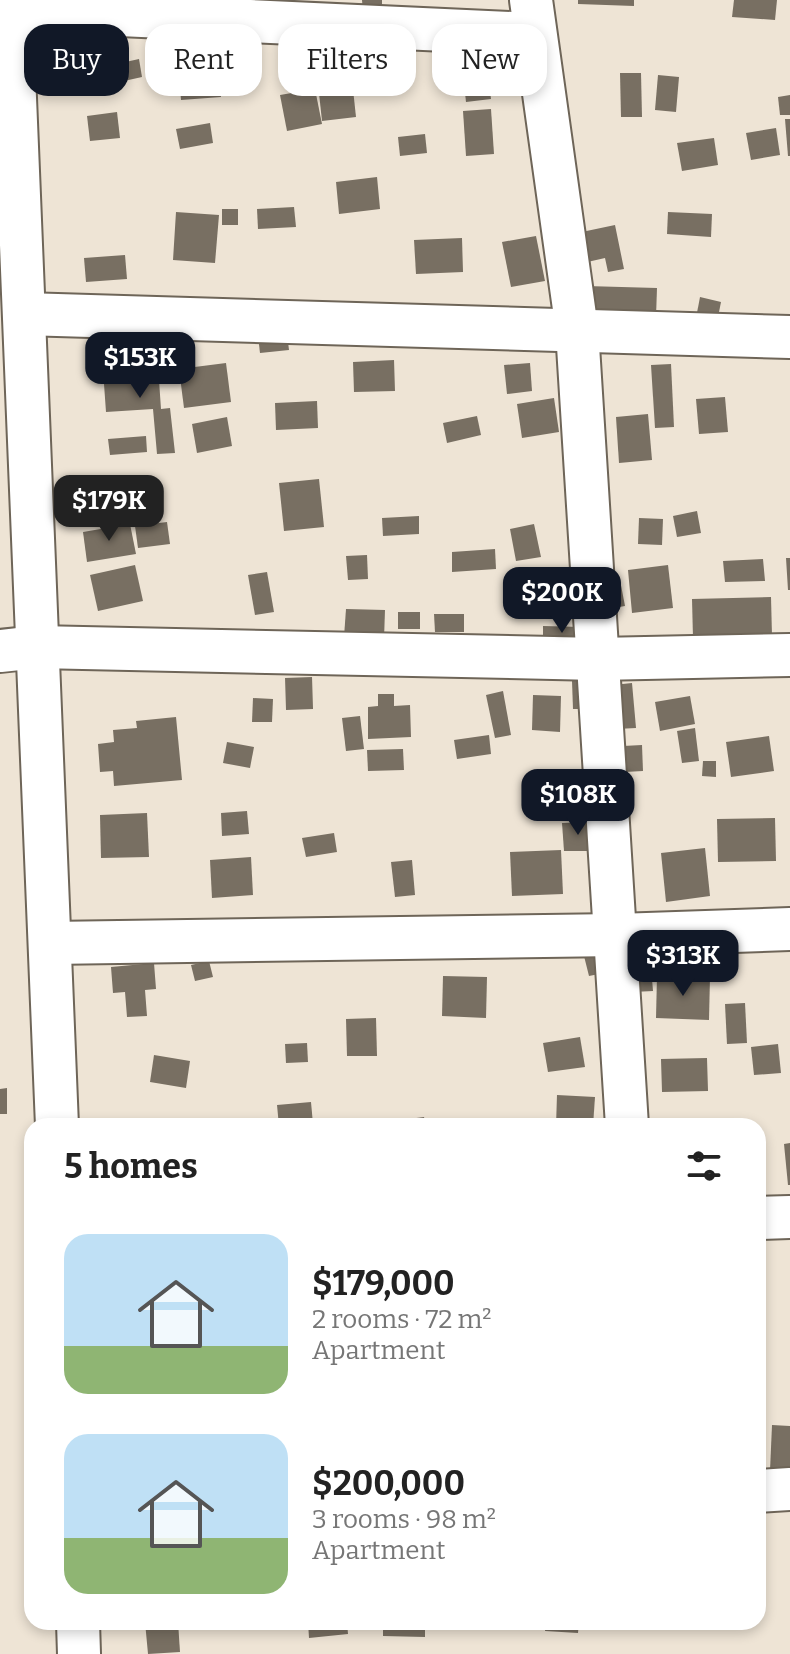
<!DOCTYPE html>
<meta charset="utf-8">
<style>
body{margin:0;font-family:Bitter,serif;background:#f2f2f2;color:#222;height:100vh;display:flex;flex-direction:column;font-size:30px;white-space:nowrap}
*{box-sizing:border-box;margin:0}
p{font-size:26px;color:#767676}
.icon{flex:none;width:44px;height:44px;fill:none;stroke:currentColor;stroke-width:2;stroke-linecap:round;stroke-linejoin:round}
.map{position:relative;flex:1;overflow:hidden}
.drawer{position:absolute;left:24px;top:1118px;width:742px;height:512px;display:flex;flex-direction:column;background:#fff;border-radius:24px;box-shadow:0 4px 12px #0003}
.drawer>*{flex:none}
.hud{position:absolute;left:24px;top:24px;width:742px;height:72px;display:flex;gap:16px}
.price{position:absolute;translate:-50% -68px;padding:0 18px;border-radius:16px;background:#111827;color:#fff;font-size:26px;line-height:52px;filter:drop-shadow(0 2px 4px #0008)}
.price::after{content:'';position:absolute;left:50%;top:48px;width:24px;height:18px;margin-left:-12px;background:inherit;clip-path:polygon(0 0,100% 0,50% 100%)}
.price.active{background:#222;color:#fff}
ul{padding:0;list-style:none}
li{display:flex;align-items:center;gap:24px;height:200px;padding:0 40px}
li span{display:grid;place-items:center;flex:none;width:224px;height:160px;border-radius:24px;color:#555}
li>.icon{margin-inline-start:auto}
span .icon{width:96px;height:96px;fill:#fffc;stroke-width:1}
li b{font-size:34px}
h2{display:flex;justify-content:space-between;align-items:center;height:96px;padding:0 40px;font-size:34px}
.tag{padding:0 28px;border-radius:24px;background:#fff;box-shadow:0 4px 12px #0003;font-size:28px;line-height:72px}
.tag.active{background:#111827;color:#fff}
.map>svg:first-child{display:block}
.building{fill:#786f62}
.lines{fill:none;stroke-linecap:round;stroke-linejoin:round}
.minor-casing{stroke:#6e6558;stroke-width:46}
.minor{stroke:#fff;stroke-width:42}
</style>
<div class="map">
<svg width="790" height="1654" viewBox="0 0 790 1654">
<rect width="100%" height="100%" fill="#eee4d5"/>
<g class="building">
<path d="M362 0H382V12H363Z"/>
<path d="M578 0H634V6L578 4Z"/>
<path d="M734 0H777L775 20 732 17Z"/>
<path d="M217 46 221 97 181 100 177 49Z"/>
<path d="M139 59 142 77 124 81 121 63Z"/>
<path d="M487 64 491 99 466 102 462 66Z"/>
<path d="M620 73H641L642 117H621Z"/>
<path d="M658 75 679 77 676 112 655 110Z"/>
<path d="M352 80 356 117 322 121 318 84Z"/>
<path d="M315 89 322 124 287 131 280 95Z"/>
<path d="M790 95V115H780L778 97Z"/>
<path d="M491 109 494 154 466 156 463 111Z"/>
<path d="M117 112 120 138 90 141 87 116Z"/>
<path d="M785 119H790V156H788Z"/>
<path d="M210 123 213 143 180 149 176 129Z"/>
<path d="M776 128 780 155 751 160 746 133Z"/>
<path d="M425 134 427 153 400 156 398 137Z"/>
<path d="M714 138 718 165 682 171 677 143Z"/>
<path d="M377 177 380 209 339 214 336 182Z"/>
<path d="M294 207 296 227 258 229 257 209Z"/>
<rect x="222" y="209" width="16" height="16"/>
<path d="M176 212 219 215 215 263 173 260Z"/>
<path d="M668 212 712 214 711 237 667 234Z"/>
<path d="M615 225 624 269 608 272 605 258 583 263 577 233Z"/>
<path d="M536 236 545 281 511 287 502 242Z"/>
<path d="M462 238 463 272 416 274 414 240Z"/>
<path d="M125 255 127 279 86 282 84 258Z"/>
<path d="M586 286 657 288 656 317 586 315Z"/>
<path d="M700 297 721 302 717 322 696 318Z"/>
<path d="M287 333 289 350 260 353 258 336Z"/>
<path d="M394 360 395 391 354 392 353 362Z"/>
<path d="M226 363 231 402 184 408 179 369Z"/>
<path d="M530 363 532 391 507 394 504 365Z"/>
<path d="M671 364 674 427 655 428 651 365Z"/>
<path d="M158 366 161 409 170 408 175 453 157 454 153 409 106 412 103 370Z"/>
<path d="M725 397 728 432 699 434 696 399Z"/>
<path d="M554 398 559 432 522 438 517 404Z"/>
<path d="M317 401 318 428 276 430 275 403Z"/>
<path d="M648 414 652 460 619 463 616 417Z"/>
<path d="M477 416 481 435 447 443 443 423Z"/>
<path d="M227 417 232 446 197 453 192 424Z"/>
<path d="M146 436 147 452 110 455 108 439Z"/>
<path d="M319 479 324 527 284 531 279 483Z"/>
<path d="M146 487 150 515 121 519 118 491Z"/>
<path d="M697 511 701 533 677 537 673 516Z"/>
<path d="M419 516V534L383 536 382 518Z"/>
<path d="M639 518 663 519 662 545 638 544Z"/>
<path d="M167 522 170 544 138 548 135 526Z"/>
<path d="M130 524 136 554 87 562 83 532Z"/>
<path d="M534 524 541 557 516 561 510 529Z"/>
<path d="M495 549 496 569 452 572V552Z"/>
<path d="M367 555 368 579 348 580 346 556Z"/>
<path d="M786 558H790V590H788Z"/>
<path d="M763 559 765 581 725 582 723 561Z"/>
<path d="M135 565 143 601 98 611 90 575Z"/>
<path d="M668 565 673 608 632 613 628 570Z"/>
<path d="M267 572 274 612 255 615 248 575Z"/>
<path d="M620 580 625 606 608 609 602 583Z"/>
<path d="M582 594 584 616 566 618 564 596Z"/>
<path d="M771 597 772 636 693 638 692 599Z"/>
<path d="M346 609 385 610 384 639 344 637Z"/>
<rect x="398" y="612" width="22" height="17"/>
<path d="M434 614H464V632H435Z"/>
<path d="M543 626 582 627V644L543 643Z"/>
<path d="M312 677 313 709 286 710 285 678Z"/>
<path d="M589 680 590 709H573L572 681Z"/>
<path d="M632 683 636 728 617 729 613 685Z"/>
<path d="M503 691 511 735 495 738 486 695Z"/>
<path d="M378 694H394V706L410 705 411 737 368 739V707L378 706Z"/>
<path d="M533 695 561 696 560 732 532 730Z"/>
<path d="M690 696 695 724 660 731 655 702Z"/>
<path d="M253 698 273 699 272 722H252Z"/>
<path d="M360 716 364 749 346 751 342 718Z"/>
<path d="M176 717 182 780 114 786 113 771 100 772 98 744 114 742 113 730 137 728 136 721Z"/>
<path d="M695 728 699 761 682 763 677 731Z"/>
<path d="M489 735 491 754 457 759 454 740Z"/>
<path d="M769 736 774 771 731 777 726 742Z"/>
<path d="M227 742 254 747 250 768 223 763Z"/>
<path d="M642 745 643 771 625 772 623 746Z"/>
<path d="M403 749 404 770 368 771 367 750Z"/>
<path d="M703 761H716V777L702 776Z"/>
<path d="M247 811 249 834 222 836 221 813Z"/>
<path d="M147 813 149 857 101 858 100 815Z"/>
<path d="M775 818 776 861 718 862 717 819Z"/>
<path d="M592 822 593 851H564L562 823Z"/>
<path d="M334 833 337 852 306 857 302 838Z"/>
<path d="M705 848 710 896 666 902 661 853Z"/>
<path d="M561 850 563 894 512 896 510 852Z"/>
<path d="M251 857 253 895 212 898 210 860Z"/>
<path d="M412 860 415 895 395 897 391 862Z"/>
<path d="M600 953 604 973 589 976 584 956Z"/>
<path d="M650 955 653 991 633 992 631 957Z"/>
<path d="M209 961 213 977 195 981 191 965Z"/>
<path d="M154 963 156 989 145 990 147 1016 127 1017 125 992 113 993 111 967Z"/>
<path d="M443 976 487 977 486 1018 442 1016Z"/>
<path d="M657 976 710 977 709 1020 656 1018Z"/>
<path d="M745 1003 747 1043 727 1044 725 1004Z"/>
<path d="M376 1018 377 1056H347L346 1019Z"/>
<path d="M580 1037 585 1067 548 1072 543 1043Z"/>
<path d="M307 1043 308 1062 286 1063 285 1044Z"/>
<path d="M778 1044 781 1073 754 1075 751 1047Z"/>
<path d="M154 1055 190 1061 186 1088 150 1082Z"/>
<path d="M707 1058 708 1091 662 1092 661 1059Z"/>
<path d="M7 1088V1114H0V1089Z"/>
<path d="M557 1095 595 1097 593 1126H556Z"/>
<path d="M311 1102 313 1124 279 1126 277 1105Z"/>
<path d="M424 1117 426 1126H371V1124Z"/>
<path d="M186 1119V1126H164V1121Z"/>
<path d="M661 1120 662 1126H647L646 1122Z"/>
<path d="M790 1143V1185H788L784 1144Z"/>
<path d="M772 1425 790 1426V1472L770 1471Z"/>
<path d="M145 1622H178L180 1652 148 1654Z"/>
<path d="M211 1622H234V1629L211 1628Z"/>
<path d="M308 1622H347L348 1634 309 1638Z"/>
<path d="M383 1622H425V1637L383 1636Z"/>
<path d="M546 1622H579L578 1633 545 1631Z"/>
<path d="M624 1622H672L673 1626 625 1630Z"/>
</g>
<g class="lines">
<g class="minor-casing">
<g id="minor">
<path d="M11 0 57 1126"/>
<path d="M531 0 577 330 627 1126"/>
<path d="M11 10 533 34"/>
<path d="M24 314 790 337"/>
<path d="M0 651 37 647 598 659 790 655"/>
<path d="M50 943 617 935 790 929"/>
<path d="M758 1218 790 1217"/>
<path d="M758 1491 790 1489"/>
<path d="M78 1622 79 1654"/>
</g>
</g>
<use href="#minor" class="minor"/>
</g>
</svg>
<b class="price" style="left:140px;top:400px">$153K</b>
<b class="price active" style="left:109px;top:543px">$179K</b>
<b class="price" style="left:562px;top:635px">$200K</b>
<b class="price" style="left:578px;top:837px">$108K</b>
<b class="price" style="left:683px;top:998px">$313K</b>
<div class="hud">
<a class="tag active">Buy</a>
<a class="tag">Rent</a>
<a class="tag">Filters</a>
<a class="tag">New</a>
</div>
<section class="drawer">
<h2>5 homes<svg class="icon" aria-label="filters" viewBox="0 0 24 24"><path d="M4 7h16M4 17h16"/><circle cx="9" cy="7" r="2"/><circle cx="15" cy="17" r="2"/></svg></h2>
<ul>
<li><span style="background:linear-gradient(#bfe0f5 70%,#8fb573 0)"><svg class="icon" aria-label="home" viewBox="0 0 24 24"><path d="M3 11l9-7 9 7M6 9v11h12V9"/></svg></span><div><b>$179,000</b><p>2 rooms · 72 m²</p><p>Apartment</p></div></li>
<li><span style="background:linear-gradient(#bfe0f5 65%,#8fb573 0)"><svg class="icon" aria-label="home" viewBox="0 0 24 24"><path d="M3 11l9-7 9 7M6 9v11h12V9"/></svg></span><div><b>$200,000</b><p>3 rooms · 98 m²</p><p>Apartment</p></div></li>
</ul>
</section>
</div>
